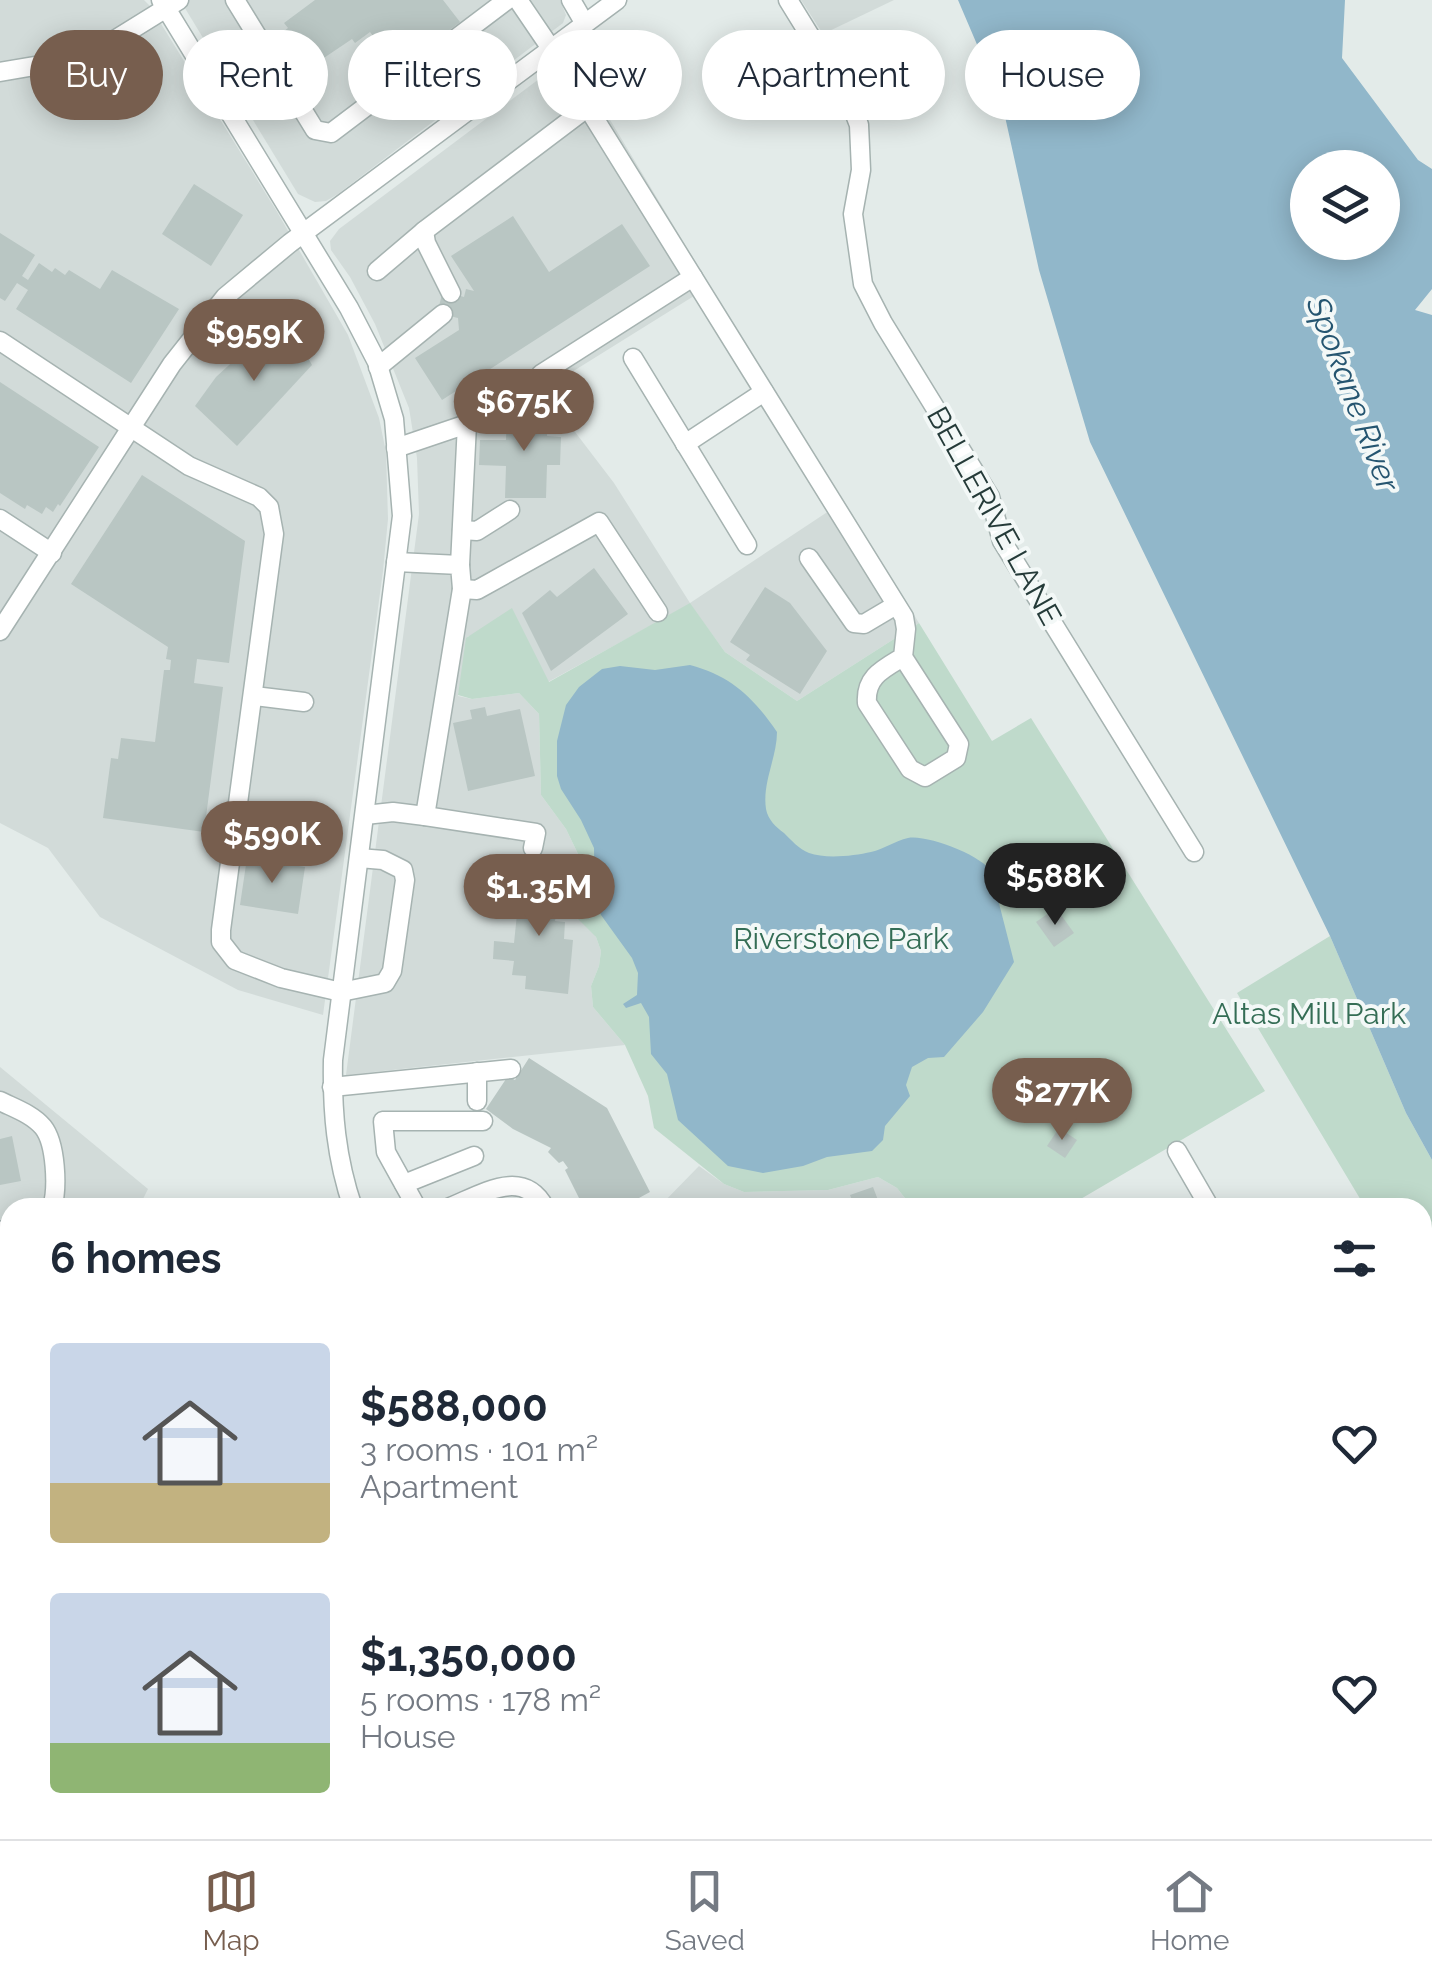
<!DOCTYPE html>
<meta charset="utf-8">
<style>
body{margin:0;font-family:Raleway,sans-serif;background:#f6f6f7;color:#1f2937;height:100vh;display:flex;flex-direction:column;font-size:38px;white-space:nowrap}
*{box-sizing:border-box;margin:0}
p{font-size:32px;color:#747a83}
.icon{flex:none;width:55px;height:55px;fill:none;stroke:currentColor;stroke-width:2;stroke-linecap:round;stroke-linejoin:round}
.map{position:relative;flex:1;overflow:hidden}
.panel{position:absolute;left:0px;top:1198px;width:1432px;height:642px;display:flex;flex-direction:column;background:#fff;border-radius:30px 30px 0 0;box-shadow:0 5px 25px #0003}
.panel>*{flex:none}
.hud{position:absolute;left:30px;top:30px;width:1372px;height:90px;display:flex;gap:20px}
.buttons{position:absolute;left:1290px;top:150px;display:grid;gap:20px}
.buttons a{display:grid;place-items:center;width:110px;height:110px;border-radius:50%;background:#fff;box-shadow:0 5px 25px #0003;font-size:50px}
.price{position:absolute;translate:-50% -85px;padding:0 22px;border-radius:35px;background:#775e4e;color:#fff;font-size:32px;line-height:65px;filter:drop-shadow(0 2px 5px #0008)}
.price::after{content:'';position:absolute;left:50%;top:60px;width:30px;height:22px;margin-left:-15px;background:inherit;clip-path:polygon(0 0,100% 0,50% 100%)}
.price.on{background:#222;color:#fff}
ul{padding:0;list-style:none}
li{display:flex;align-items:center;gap:30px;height:250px;padding:0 50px}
li span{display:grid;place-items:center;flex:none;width:280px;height:200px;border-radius:10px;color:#555}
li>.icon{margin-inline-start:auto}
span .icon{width:120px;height:120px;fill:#fffc;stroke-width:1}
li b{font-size:42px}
h2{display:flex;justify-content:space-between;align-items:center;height:120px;padding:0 50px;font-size:42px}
.tag{padding:0 35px;border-radius:45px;background:#fff;box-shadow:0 5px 25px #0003;font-size:35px;line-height:90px}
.tag.on{background:#775e4e;color:#fff}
.tabs{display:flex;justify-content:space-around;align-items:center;height:140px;border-top:2px solid #e0e1e3;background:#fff;font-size:28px;color:#747a83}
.tabs a{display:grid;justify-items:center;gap:5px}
.tabs .on{color:#775e4e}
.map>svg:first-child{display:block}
.built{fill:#d2dbd9}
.green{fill:#bfdacb}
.water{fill:#91b7ca;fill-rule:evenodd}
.building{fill:#b9c6c3}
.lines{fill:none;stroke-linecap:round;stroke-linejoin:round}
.minor-casing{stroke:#a6b3b1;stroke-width:21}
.major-casing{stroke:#c2c8c8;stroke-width:26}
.minor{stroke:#fff;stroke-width:18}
.major{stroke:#6d9c99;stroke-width:22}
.labels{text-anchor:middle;stroke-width:8;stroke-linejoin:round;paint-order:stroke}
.street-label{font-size:30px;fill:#253b39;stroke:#f3f8f7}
.park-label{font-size:30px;fill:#346d55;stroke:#f3f8f7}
.water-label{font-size:32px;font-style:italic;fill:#255570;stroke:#f3f8f7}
</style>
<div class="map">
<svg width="1432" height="1839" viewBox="0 0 1432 1839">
<rect width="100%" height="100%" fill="#e3ebe9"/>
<g class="built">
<path d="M0 0H144L150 6 276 210 348 335 379 418 386 452 388 519 383 571 323 1015 238 990 100 917 48 848 0 823Z"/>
<path d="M180 0H560L566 15 563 23 338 194 326 201 315 202 298 194Z"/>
<path d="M801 0H894L823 34Z"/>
<path d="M571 55 710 286 543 390 614 483 690 603 844 501 919 623 797 701 725 652 690 604 548 682 468 636 458 696 472 699 519 693 539 714 541 795 566 829 578 854 573 903 596 937 601 951 599 966 591 986 593 1007 625 1045 346 1075 419 514 417 458 409 408 375 324 350 277 331 250 330 241 339 229Z"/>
<path d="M0 1067 148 1189 139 1207 10 1208V1480L0 1501Z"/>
<path d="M699 1166 724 1184 744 1192 828 1190 878 1177 897 1188 912 1207 658 1208Z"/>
</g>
<g class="green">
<path d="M690 603 725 652 797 701 919 623 992 741 1031 718 1265 1091 1067 1207H912L897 1188 878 1177 828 1190 744 1192 724 1184 654 1128 648 1096 625 1045 593 1007 591 986 599 966 601 951 596 937 576 917 573 903 578 854 566 829 541 795 539 714 519 693 472 699 458 695 466 638 512 608 549 682Z"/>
<path d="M1330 936 1406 1113 1432 1160V1326L1423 1309 1422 1208 1365 1207 1237 993Z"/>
</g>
<g class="water">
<path d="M958 0H1345L1342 58 1418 160 1432 169V289L1415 310 1432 315V1160L1406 1113 1330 936 1090 442 1039 270 1002 103ZM1308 168H1382V242H1308Z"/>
<path d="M690 665C731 676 753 697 777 732 777 757 762 783 766 809 768 820 776 827 784 833 791 840 799 849 809 853 825 859 854 856 871 852 884 849 895 841 908 838 926 834 984 856 991 872L1014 962 983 1012 944 1057 928 1058 912 1067 906 1085 910 1096 885 1126 883 1140 872 1151 827 1157 803 1166 763 1173 728 1166 678 1120 667 1074 651 1054 649 1017 641 1003 626 1008 623 1004 637 995 638 973 632 958 601 915 595 900 594 848 581 820 561 789 557 776V741L566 705 579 687 602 669 620 666 655 670Z"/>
</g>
<g class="building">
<path d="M315 0H443L460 22 398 69 370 32 355 43 352 39 303 72 277 37 288 28 284 23Z"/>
<path d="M194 184 243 215 211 266 162 234Z"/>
<path d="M513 216 549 272 622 224 650 266 442 400 415 358 459 330 458 318 437 313 443 291 464 297 466 289 474 291 451 256Z"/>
<path d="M0 233 35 255 22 276 28 280 39 263 52 272 55 268 65 275 69 270 100 289 112 270 179 309 131 383 16 309 28 290 17 283 5 301 0 298Z"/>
<path d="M276 322 304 351 312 365 237 446 195 406 216 377Z"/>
<path d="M0 382 99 447 60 506 58 504 53 512 46 507 42 514 27 505 25 509 0 493Z"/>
<path d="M507 409 548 411 547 436 561 437 560 465H547L546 498H505L506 466 479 465 480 440H506Z"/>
<path d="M142 475 245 541 229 663 197 659 194 683 223 687 204 832 103 818 111 758 118 759 121 738 155 742 164 670H170L171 660 166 659 168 647 71 584Z"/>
<path d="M594 568 628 614 551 671 522 613 550 590 557 597Z"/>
<path d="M765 587 790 603 827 651 800 694 746 660 750 655 730 642Z"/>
<path d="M485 707 487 716 520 709 535 776 468 791 453 723 472 719 470 710Z"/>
<path d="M247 858 305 867 298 914 240 905Z"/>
<path d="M521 876 560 880 555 921 565 922 564 939 573 940 568 994 525 989 526 976 512 975 514 961 493 959 494 941 514 943Z"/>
<path d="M1056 908 1074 933 1054 947 1036 922Z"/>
<path d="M529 1058 607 1108 650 1192 626 1205 628 1208H584L565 1170 568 1168 563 1161 559 1163 548 1152 551 1148 513 1129 486 1109 508 1076 515 1080Z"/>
<path d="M1059 1128 1077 1140 1065 1158 1047 1146Z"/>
<path d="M12 1136 21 1181 0 1185V1139Z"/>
<path d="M873 1187 881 1208H832L852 1200 850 1195Z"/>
<path d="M10 1490V1621L0 1631V1510Z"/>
</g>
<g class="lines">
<g class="minor-casing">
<g id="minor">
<path d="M161 0 349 308 377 362 394 419 402 516 333 1060C332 1112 336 1158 353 1208"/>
<path d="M235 0 315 130 331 133 507 0"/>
<path d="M518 0 552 50 904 617 906 629 903 657 959 744 956 758 925 777 910 769 867 703C865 677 883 669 903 657"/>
<path d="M571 0 585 24"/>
<path d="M788 0 849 99 859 125 861 170 853 214 863 284 883 323 990 497 1002 541 1194 852"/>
<path d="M0 72 64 61 105 46 179 0"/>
<path d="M377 271 424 231"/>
<path d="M451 293 426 243 424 231 588 107"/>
<path d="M0 341 189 466 259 497 269 507 274 534 221 930V942L235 960 281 978 341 992 385 983 392 971 405 880 403 870 383 860 359 858"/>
<path d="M633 358 747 545"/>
<path d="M378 367 443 314"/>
<path d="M541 374 693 277"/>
<path d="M685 444 764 392"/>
<path d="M396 448 467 424 460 565"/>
<path d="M0 519 52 553"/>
<path d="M462 530 477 531 510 510"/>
<path d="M809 558 854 623 864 624 896 605"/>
<path d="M462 589 477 590 599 522 658 612"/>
<path d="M0 631 172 364 225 297 290 243 617 0"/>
<path d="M254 696 304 702"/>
<path d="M365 815 393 812 425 816 462 589 460 565 396 562"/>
<path d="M425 816 536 833 533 848"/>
<path d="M332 1087 511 1069"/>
<path d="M0 1101C14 1108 32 1114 43 1127 56 1143 58 1188 52 1208"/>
<path d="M477 1101V1072"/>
<path d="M1177 1151 1210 1208"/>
<path d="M404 1184 474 1156"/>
<path d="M417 1208 386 1152 383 1121H483"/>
<path d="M448 1208C481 1195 523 1166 545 1208"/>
<path d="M0 1231 10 1229"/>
<path d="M0 1412 5 1430 0 1442"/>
<path d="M152 1830 159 1839"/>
<path d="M352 1830 363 1839"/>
<path d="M608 1830V1839"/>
<path d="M1208 1833 1281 1839"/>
<path d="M734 1839 739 1830"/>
<path d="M891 1839 893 1830"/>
<path d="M1070 1839 1072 1830"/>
</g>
</g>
<g class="major-casing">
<g id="major">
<path d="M0 1752 10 1765"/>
<path d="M63 1830 70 1839"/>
</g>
</g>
<use href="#minor" class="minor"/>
<use href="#major" class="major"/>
</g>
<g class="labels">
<g class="street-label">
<text transform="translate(994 516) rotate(61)" y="10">BELLERIVE LANE</text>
</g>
<g class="park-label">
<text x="841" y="949">Riverstone Park</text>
<text x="1309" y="1024">Altas Mill Park</text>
</g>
<g class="water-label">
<text transform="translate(1353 394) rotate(69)" y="11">Spokane River</text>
</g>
</g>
</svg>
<div class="buttons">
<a><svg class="icon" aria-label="layers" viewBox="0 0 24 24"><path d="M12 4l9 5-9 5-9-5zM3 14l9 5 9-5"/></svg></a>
</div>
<b class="price" style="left:254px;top:384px">$959K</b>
<b class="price" style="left:524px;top:454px">$675K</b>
<b class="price" style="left:272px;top:886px">$590K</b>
<b class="price on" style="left:1055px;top:928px">$588K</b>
<b class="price" style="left:539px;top:939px">$1.35M</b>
<b class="price" style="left:1062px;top:1143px">$277K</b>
<div class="hud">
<a class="tag on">Buy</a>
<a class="tag">Rent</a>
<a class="tag">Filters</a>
<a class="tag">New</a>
<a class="tag">Apartment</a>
<a class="tag">House</a>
</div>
<section class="panel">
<h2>6 homes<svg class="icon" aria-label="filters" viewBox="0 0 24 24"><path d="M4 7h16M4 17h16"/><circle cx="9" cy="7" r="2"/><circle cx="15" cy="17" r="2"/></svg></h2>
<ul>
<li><span style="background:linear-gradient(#c9d6e8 70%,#c2b280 0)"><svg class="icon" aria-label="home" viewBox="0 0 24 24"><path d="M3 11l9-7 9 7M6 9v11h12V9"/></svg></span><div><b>$588,000</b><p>3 rooms · 101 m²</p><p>Apartment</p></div><svg class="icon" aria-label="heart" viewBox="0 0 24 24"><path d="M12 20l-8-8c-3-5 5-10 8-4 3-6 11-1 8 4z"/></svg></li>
<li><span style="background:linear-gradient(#c9d6e8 75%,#8fb573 0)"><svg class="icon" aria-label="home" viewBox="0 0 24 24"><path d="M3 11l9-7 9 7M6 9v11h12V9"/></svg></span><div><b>$1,350,000</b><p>5 rooms · 178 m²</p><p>House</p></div><svg class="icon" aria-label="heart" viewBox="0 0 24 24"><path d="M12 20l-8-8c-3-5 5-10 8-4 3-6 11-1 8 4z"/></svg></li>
</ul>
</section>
</div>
<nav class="tabs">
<a class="on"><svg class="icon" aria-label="map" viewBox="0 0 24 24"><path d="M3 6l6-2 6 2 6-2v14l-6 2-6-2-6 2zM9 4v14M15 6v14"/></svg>Map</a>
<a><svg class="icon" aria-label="saved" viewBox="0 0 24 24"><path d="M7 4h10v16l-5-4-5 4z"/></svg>Saved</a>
<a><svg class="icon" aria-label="home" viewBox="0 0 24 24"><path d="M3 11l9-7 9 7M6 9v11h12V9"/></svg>Home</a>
</nav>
